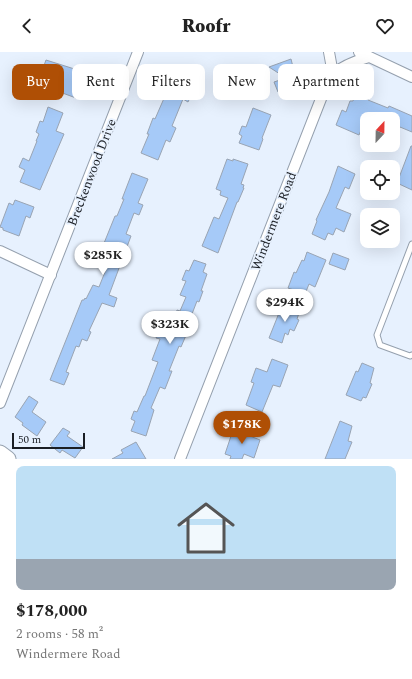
<!DOCTYPE html>
<meta charset="utf-8">
<style>
body{margin:0;font-family:Spectral,serif;background:#f6f6f6;color:#222;height:100vh;display:flex;flex-direction:column;font-size:15px;white-space:nowrap}
*{box-sizing:border-box;margin:0}
p{font-size:13px;color:#767676}
.icon{flex:none;width:22px;height:22px;fill:none;stroke:currentColor;stroke-width:2;stroke-linecap:round;stroke-linejoin:round}
.map{position:relative;height:407px;overflow:hidden}
.sheet{display:flex;flex-direction:column;background:#fff;flex:1}
.sheet>*{flex:none}
.hud{position:absolute;left:12px;top:12px;width:388px;height:36px;display:flex;gap:8px}
.needle{width:26px;rotate:22deg}
.controls{position:absolute;left:360px;top:60px;display:grid;gap:8px}
.controls a{display:grid;place-items:center;width:40px;height:40px;border-radius:8px;background:#fff;box-shadow:0 4px 16px #0002;font-size:20px}
.scale{position:absolute;left:12px;bottom:10px;width:73px;box-sizing:border-box;padding-left:4px;border:2px solid #1a1e24;border-top:0;font-size:11px;line-height:14px;white-space:nowrap;color:#1a1e24;-webkit-text-stroke:3px #e7f1fe;paint-order:stroke}
.price{position:absolute;translate:-50% -34px;padding:0 9px;border-radius:14px;background:#fff;color:#222;font-size:13px;line-height:26px;filter:drop-shadow(0 1px 2px #0008)}
.price::after{content:'';position:absolute;left:50%;top:24px;width:12px;height:9px;margin-left:-6px;background:inherit;clip-path:polygon(0 0,100% 0,50% 100%)}
.price.current{background:#af4f05;color:#fff}
ul{padding:0;list-style:none}
li{display:grid;align-content:center;gap:8px;height:212px;padding:0 16px}
li+li{border-top:1px solid #e0e0e0}
li span{display:grid;place-items:center;height:124px;border-radius:8px;color:#555}
li>.icon{margin-inline-start:auto}
span .icon{width:72px;height:72px;fill:#fffc;stroke-width:1}
li b{font-size:17px}
.chip{padding:0 14px;border-radius:8px;background:#fff;box-shadow:0 4px 16px #0002;font-size:14px;line-height:36px}
.chip.current{background:#af4f05;color:#fff}
header{display:flex;justify-content:space-between;align-items:center;height:52px;padding:0 16px;background:#fff;font-size:18px;font-weight:800}
.map>svg:first-child{display:block}
.building{fill:#a6caf8;stroke:#99a4b3}
.lines{fill:none;stroke-linecap:round;stroke-linejoin:round}
.lane-casing{stroke:#95a0ae;stroke-width:7}
.street-casing{stroke:#95a0ae;stroke-width:12}
.secondary-casing{stroke:#95a0ae;stroke-width:17}
.lane{stroke:#fff;stroke-width:5}
.street{stroke:#fff;stroke-width:10}
.secondary{stroke:#fff;stroke-width:15}
.labels{text-anchor:middle;stroke-width:3.5;stroke-linejoin:round;paint-order:stroke}
.street-label{font-size:13px;fill:#1a1e24;stroke:#e7f1fe}
</style>
<header><svg class="icon" aria-label="back" viewBox="0 0 24 24"><path d="M15 5l-7 7 7 7"/></svg>Roofr<svg class="icon" aria-label="heart" viewBox="0 0 24 24"><path d="M12 20l-8-8c-3-5 5-10 8-4 3-6 11-1 8 4z"/></svg></header>
<div class="map">
<svg width="412" height="407" viewBox="0 0 412 407">
<rect width="100%" height="100%" fill="#e7f1fe"/>
<g class="building">
<path d="M291 7 300 43 288 47 284 37 278 40 274 30 286 26 269 15Z"/>
<path d="M46 8 84 20 78 36 80 37 76 46 49 36 54 23 42 19Z"/>
<path d="M176 15 193 22 187 36 193 39 188 50 183 47 172 74 176 76 170 90 166 88 158 108 141 101 149 82H147L153 66 155 67 172 28 170 27Z"/>
<path d="M356 40 369 45 368 48 388 56 389 54 412 64V80L400 75 393 93V67H381L368 61 359 83 336 73 342 58 346 60 350 49H353Z"/>
<path d="M48 55 63 61 56 79 64 82 40 138 20 130 25 118 19 115 23 106 29 109 37 89H36L39 82 36 80 40 69 43 70Z"/>
<path d="M253 56 271 63 262 86 263 87 259 98 239 91 242 84 239 82 242 74 246 75Z"/>
<path d="M411 94H412V138L397 131Z"/>
<path d="M227 107 233 109V107L248 112 241 132 244 133 243 136H244L238 150H237L218 201 202 194 214 165 219 167 228 146 220 143 221 139 216 137Z"/>
<path d="M338 114 355 122 349 137 345 135 336 156 351 162 344 180 336 176 333 183 328 181 325 188 312 182 317 169 316 168 329 140Z"/>
<path d="M132 121 148 127 138 151 143 153 139 163 134 161 126 182 131 184 109 243 117 246 114 255 102 251 89 279 91 280 87 289 82 287 79 295 76 294 66 320 69 321 64 333 50 328 82 248H84L85 246 86 247 93 233 99 235 107 215 96 211 115 164H117L124 147H122Z"/>
<path d="M15 148 34 155 30 166 26 164 19 184 3 178V176L0 175 9 151 13 153Z"/>
<path d="M307 200 326 208 315 235 309 232 305 242 288 236 294 220 296 221 302 208 304 209Z"/>
<path d="M333 201 349 207 345 218 329 212Z"/>
<path d="M194 208 206 212 203 220 207 222 201 239H203L199 250 197 249 185 280 187 281 181 295 179 294 169 319H172L165 337 160 335 151 356 154 358 146 384 131 379 135 369 131 367 134 359 137 360 144 344H145L158 310 152 308 160 287 156 286 160 277 162 278 164 272 170 274 175 262H176L177 258 180 259 186 245 180 243 186 229 182 228 186 218 189 219Z"/>
<path d="M283 251 300 258 297 267 299 268 294 279 290 277 288 283 285 281 282 291 269 286Z"/>
<path d="M272 307 288 313 280 335 273 333 262 360 246 353 254 331 251 330 256 316 267 320Z"/>
<path d="M362 311 374 316 370 331 372 332 366 346 363 345 361 349 346 343 356 319 358 320Z"/>
<path d="M29 344 38 350 32 360 46 370 37 384 22 373 23 371 15 365Z"/>
<path d="M340 369 352 374 348 389 352 390 345 407H325Z"/>
<path d="M234 375 246 379 245 382 260 388 254 406 244 402 242 407H230L231 404 225 402Z"/>
<path d="M63 376 70 380 67 384 83 395 75 406 62 398 60 401 50 393Z"/>
<path d="M136 390 146 407H112L123 401 121 398Z"/>
</g>
<g class="lines">
<g class="lane-casing">
<path id="lane" d="M412 192 377 283 380 293 410 304 412 303"/>
</g>
<g class="street-casing">
<g id="street">
<path d="M359 0 412 25"/>
<path d="M333 22C344 13 355 9 369 5"/>
<path d="M0 199 51 223"/>
<path d="M0 351 138 0"/>
<path d="M180 407 326 34 333 22 329 0"/>
</g>
</g>
<g class="secondary-casing">
<path id="secondary" d="M0 401 8 407"/>
</g>
<use href="#lane" class="lane"/>
<use href="#street" class="street"/>
<use href="#secondary" class="secondary"/>
</g>
<g class="labels">
<g class="street-label">
<text transform="translate(91 120) rotate(-69)" y="5">Breckenwood Drive</text>
<text transform="translate(273 169) rotate(-69)" y="5">Windermere Road</text>
</g>
</g>
</svg>
<div class="controls">
<a><svg class="needle" viewBox="-14 -14 28 28"><path d="M0-13l5 13h-10z" fill="#e53935"/><path d="M0 13l5-13h-10z" fill="#767676"/></svg></a>
<a><svg class="icon" aria-label="locate" viewBox="0 0 24 24"><circle cx="12" cy="12" r="6"/><path d="M12 2v4M12 18v4M2 12h4M18 12h4"/></svg></a>
<a><svg class="icon" aria-label="layers" viewBox="0 0 24 24"><path d="M12 4l9 5-9 5-9-5zM3 14l9 5 9-5"/></svg></a>
</div>
<div class="scale">50 m</div>
<b class="price" style="left:103px;top:224px">$285K</b>
<b class="price" style="left:285px;top:271px">$294K</b>
<b class="price" style="left:170px;top:293px">$323K</b>
<b class="price current" style="left:242px;top:393px">$178K</b>
<div class="hud">
<a class="chip current">Buy</a>
<a class="chip">Rent</a>
<a class="chip">Filters</a>
<a class="chip">New</a>
<a class="chip">Apartment</a>
</div>
</div>
<section class="sheet">
<ul>
<li><span style="background:linear-gradient(#bfe0f5 75%,#9aa5b1 0)"><svg class="icon" aria-label="home" viewBox="0 0 24 24"><path d="M3 11l9-7 9 7M6 9v11h12V9"/></svg></span><div><b>$178,000</b><p>2 rooms · 58 m²</p><p>Windermere Road</p></div></li>
</ul>
</section>
